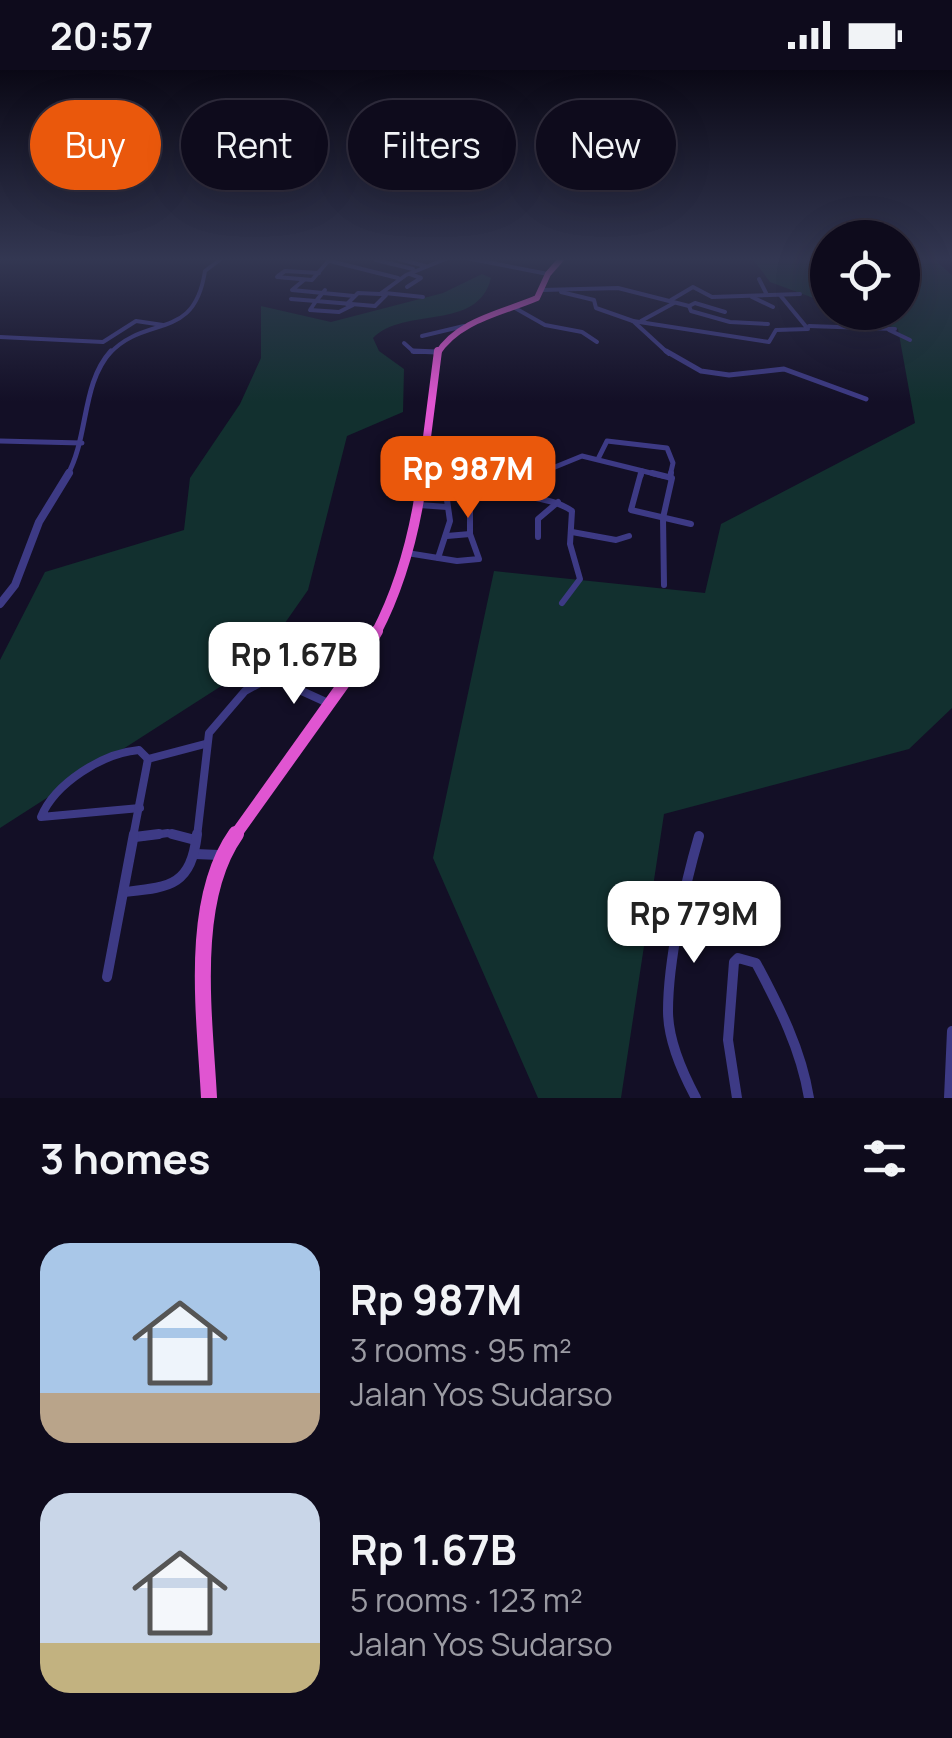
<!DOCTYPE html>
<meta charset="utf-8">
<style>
body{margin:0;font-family:Manrope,sans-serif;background:#1c1929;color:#f1f3f6;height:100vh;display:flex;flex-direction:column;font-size:38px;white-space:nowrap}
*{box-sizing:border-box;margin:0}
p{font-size:32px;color:#9b9ba3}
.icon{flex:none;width:55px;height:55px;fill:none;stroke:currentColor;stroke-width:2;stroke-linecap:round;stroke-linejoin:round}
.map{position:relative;height:1028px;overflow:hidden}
.panel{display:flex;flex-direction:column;background:#0e0b1c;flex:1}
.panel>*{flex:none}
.top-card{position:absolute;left:30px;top:30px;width:892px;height:90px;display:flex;gap:20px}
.controls{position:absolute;left:810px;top:150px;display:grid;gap:20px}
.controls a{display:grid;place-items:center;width:110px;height:110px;border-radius:50%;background:#0e0b1c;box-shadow:0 10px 40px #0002,0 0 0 2px #2e2b3b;font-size:50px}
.price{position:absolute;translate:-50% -85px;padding:0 22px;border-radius:20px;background:#fff;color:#222;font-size:32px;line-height:65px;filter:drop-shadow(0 2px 5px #0008)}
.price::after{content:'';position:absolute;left:50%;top:60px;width:30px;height:22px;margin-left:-15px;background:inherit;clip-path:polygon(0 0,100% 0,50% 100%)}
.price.selected{background:#ea580c;color:#fff}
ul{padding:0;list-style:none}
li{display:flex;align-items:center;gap:30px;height:250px;padding:0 40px}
li span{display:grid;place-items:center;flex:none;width:280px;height:200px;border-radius:30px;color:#555}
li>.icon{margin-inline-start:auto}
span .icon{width:120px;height:120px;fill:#fffc;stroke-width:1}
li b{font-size:42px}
h2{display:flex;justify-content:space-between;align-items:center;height:120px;padding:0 40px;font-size:42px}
.pill{padding:0 35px;border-radius:45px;background:#0e0b1c;box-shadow:0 10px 40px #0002,0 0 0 2px #2e2b3b;font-size:35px;line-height:90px}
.pill.selected{background:#ea580c;color:#fff}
.status{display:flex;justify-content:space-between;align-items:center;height:70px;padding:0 50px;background:#0e0b1c;direction:ltr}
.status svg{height:28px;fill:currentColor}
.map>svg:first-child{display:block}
.green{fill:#12302f}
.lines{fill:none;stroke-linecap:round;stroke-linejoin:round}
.minor-far4{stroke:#3d3a85;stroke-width:4}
.minor-far3{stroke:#3d3a85;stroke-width:5}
.minor-far2{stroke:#3d3a85;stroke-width:6}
.minor-far1{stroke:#3d3a85;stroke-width:8}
.minor{stroke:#3d3a85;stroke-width:10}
.tertiary-far2{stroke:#3d3a85;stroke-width:4}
.tertiary-far1{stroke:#3d3a85;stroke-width:5}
.tertiary{stroke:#3d3a85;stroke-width:8}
.trunk-far4{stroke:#e055d1;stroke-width:6}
.trunk-far3{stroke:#e055d1;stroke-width:8}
.trunk-far2{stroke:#e055d1;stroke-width:10}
.trunk-far1{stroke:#e055d1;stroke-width:12}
.trunk{stroke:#e055d1;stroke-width:16}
</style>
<div class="status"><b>20:57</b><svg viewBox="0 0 49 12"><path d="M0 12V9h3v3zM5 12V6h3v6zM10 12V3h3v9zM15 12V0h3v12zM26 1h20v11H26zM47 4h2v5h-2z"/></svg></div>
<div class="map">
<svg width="952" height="1028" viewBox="0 0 952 1028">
<rect width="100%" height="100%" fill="#130f26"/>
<g class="green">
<path d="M752 188H827V233L770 212Z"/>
<path d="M903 188H933L952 205V638L909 679 664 744 621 1028H538L433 788 494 501 705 523 721 454 915 353 898 259 852 243 902 242Z"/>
<path d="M482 204 491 208C478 262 404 236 373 268L379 281 404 299 403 342 347 366 308 520 257 593 0 758V590L45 502 184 460 190 408 240 334 261 288V236L331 252 443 223Z"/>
</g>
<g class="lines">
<g class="minor-far4">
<path d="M399 189 425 196"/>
<path d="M376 190 413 199"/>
<path d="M330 191 398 208"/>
<path d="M278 206 285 201 319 203"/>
<path d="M277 207 312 210 330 189"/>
<path d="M759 209 767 225"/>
<path d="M304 210 292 220 354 226"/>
<path d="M407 217 421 208 410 204"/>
<path d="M325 220 316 231 375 236 386 225 381 224"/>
<path d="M542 220 618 218 689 236"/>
<path d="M561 222 594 230 596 238 633 251 669 284"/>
<path d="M385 223 423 227"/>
<path d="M752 227 773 237"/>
<path d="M291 229 316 231 310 240 339 242 353 235"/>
<path d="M671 230 693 217 712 227 800 224"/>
<path d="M347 234 358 223 380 224 406 205 448 188"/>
<path d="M515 238 545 255 582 262 597 272"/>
<path d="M725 242 695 233 689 236 691 241 730 252 768 254"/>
<path d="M633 251 769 272 776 260 808 259 780 225"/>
<path d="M641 251 674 233"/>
<path d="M809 256 895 259"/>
<path d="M889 260 910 270"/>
<path d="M422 266 464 256"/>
<path d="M0 267 103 272 136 251 163 255"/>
<path d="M404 273 414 282H437"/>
</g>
<g class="minor-far3">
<path d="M413 281 437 282"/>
<path d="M666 281 701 301 729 305 784 299 866 329"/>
<path d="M0 371 82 373"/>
<path d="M598 389 607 371 667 378 673 393 670 406"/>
<path d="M473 397H555L582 386 663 406"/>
<path d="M486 399 490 406"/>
<path d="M451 406 468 397 489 376"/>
<path d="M641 406 642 401"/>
</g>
<g class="minor-far2">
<path d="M489 403C508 433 545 422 572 441L570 474 580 509 562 533"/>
<path d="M641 403 631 440 691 454"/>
<path d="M652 403 672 408 663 448 664 515"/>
<path d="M670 408 671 403"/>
<path d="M424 409 458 403"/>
<path d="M419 435 447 437"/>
<path d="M572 462 616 470 629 466"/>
<path d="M447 466 470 464"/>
<path d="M538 467V449L558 432"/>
<path d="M407 483 457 491 479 489 470 464V427L447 420"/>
<path d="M438 488 450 451 444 409"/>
</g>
<g class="minor-far1">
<path d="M148 689 205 674"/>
<path d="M140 738 41 747C55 713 103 683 139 680L148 689"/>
<path d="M133 767 148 689"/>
<path d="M139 767 168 763 182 767"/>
<path d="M197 767 209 663 245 621 271 607 328 633"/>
</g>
<g class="minor">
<path d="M172 764 195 770"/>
<path d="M135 767 159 764"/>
<path d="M195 784 219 785"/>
<path d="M125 822C170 817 191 816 197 764"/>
<path d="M107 907 134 764"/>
<path d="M696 1028C682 1002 668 971 668 941 668 890 685 814 699 766"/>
<path d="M737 1028 728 970 734 892 738 888 756 893C779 936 801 979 809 1028"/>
<path d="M949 1028 952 961"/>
</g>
<g class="tertiary-far2">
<path d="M466 188 548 204"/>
<path d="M109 284C147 243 194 273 205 201L222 188"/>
</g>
<path class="tertiary-far1" d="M67 406C89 367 81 314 111 281"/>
<path class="tertiary" d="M0 534 15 515 39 452 69 403"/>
<path class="trunk-far4" d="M437 284C458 250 502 243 537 228L548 204 562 188"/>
<path class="trunk-far3" d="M422 406 438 281"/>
<path class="trunk-far2" d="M376 563C401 515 416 457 423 403"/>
<path class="trunk-far1" d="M234 767 357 595 377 561"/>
<path class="trunk" d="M209 1028C205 948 188 832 236 764"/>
</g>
<linearGradient id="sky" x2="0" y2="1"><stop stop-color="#0a0815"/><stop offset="0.57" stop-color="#333752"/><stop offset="1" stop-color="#333752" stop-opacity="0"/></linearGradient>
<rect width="952" height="332" fill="url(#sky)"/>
</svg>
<div class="controls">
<a><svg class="icon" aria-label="locate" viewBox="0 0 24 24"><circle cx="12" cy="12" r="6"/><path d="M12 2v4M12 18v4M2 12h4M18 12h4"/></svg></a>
</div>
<b class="price selected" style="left:468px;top:451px">Rp 987M</b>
<b class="price" style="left:294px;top:637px">Rp 1.67B</b>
<b class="price" style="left:694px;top:896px">Rp 779M</b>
<div class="top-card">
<a class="pill selected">Buy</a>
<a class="pill">Rent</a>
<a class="pill">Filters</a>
<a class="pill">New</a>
</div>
</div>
<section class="panel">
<h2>3 homes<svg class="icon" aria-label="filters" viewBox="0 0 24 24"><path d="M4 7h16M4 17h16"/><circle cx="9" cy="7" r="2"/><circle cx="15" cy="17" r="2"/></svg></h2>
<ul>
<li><span style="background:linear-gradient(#a9c7e8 75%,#b9a48a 0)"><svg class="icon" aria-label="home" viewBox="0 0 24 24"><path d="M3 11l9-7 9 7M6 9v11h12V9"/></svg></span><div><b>Rp 987M</b><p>3 rooms · 95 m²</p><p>Jalan Yos Sudarso</p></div></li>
<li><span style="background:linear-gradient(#c9d6e8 75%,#c2b280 0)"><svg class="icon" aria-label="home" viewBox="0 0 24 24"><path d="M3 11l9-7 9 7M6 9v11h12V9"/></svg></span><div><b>Rp 1.67B</b><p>5 rooms · 123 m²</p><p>Jalan Yos Sudarso</p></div></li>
</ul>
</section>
